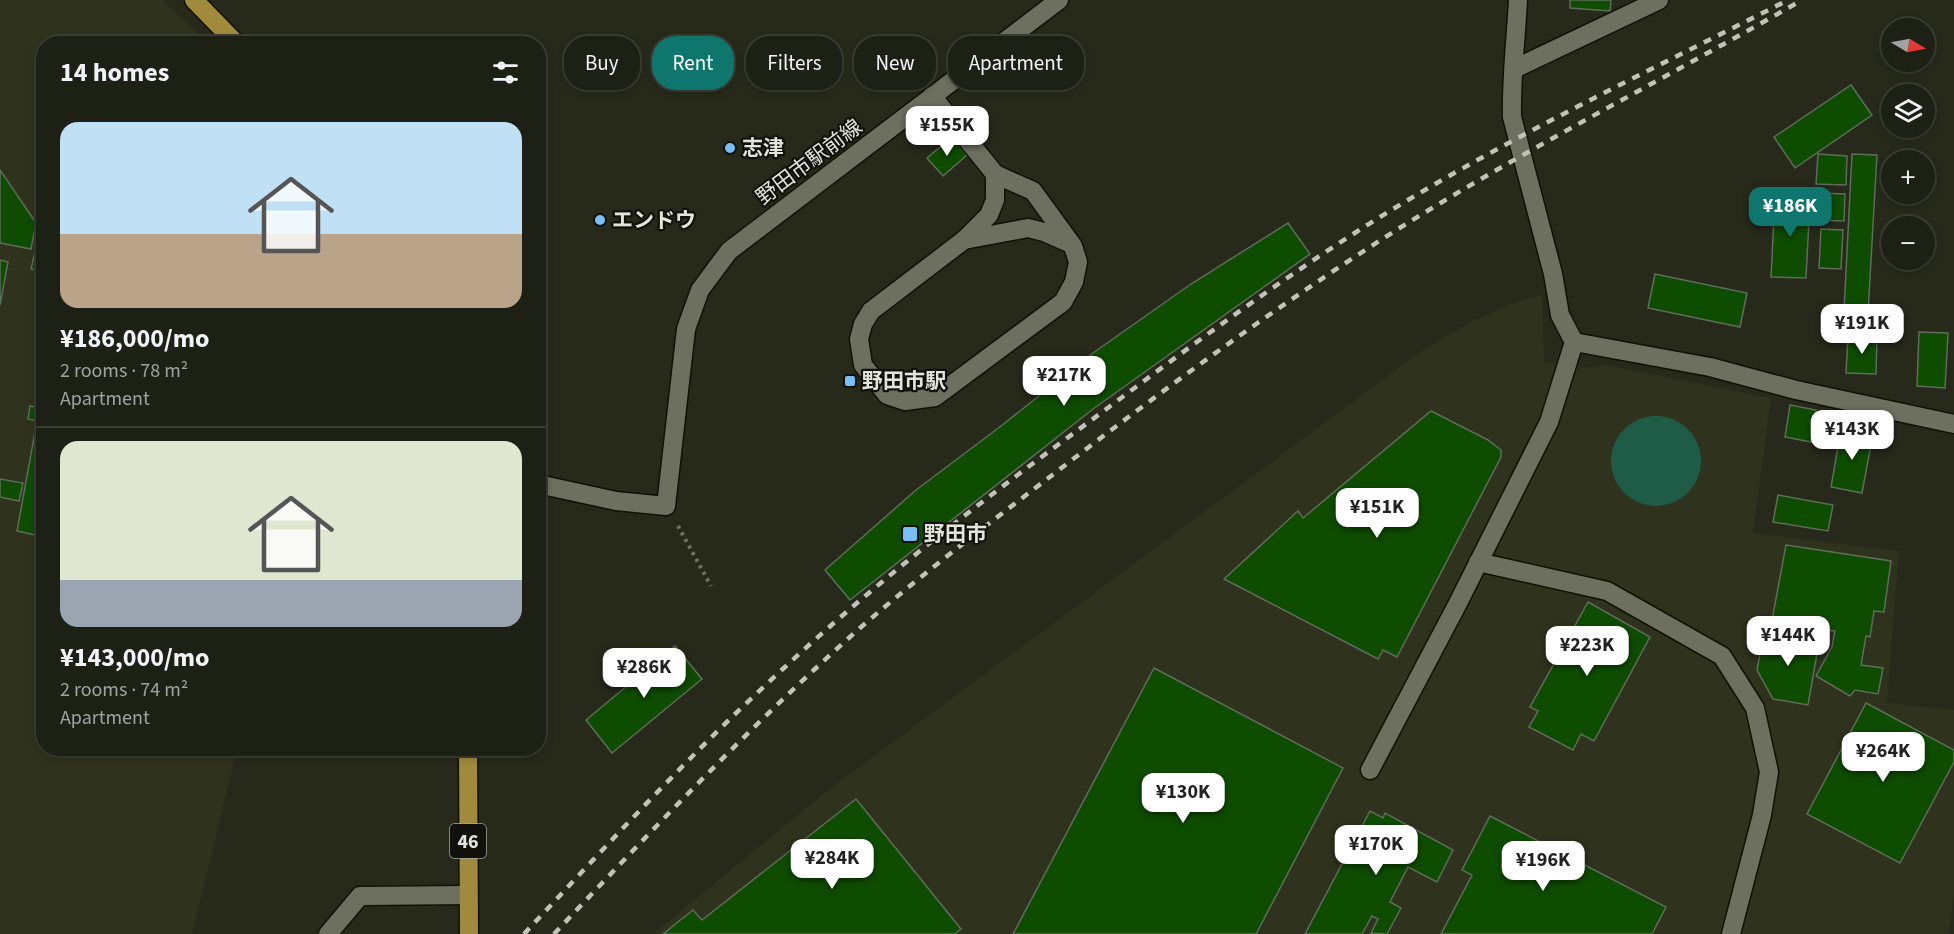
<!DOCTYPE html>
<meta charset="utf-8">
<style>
body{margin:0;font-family:"Source Sans 3","Noto Sans JP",sans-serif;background:#2a2d22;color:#f1f3f6;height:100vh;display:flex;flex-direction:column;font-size:22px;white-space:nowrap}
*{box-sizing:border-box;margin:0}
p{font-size:20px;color:#a0a3a0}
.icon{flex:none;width:33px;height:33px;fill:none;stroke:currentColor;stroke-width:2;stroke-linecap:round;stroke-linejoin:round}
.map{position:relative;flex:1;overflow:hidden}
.side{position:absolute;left:36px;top:36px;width:510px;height:720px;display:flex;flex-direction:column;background:#1d2014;border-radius:24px;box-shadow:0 3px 9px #0003,0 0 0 2px #3b3e34}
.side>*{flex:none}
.guide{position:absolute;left:564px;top:36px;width:570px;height:54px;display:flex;gap:12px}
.needle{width:39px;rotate:100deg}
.fabs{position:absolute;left:1881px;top:18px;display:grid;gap:12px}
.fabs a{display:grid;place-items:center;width:54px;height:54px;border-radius:50%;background:#1d2014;box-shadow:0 3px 9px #0003,0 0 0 2px #3b3e34;font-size:30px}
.price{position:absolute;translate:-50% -51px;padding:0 14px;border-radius:12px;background:#fff;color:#222;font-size:20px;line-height:39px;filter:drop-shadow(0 2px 3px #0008)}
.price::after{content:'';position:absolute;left:50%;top:36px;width:18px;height:14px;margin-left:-9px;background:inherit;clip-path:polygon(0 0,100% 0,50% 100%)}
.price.active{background:#0f766e;color:#fff}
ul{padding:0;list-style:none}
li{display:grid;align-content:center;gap:12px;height:318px;padding:0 24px}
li+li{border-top:2px solid #3b3e34}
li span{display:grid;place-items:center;height:186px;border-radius:18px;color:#555}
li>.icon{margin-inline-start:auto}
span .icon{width:108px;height:108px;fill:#fffc;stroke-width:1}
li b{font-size:26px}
h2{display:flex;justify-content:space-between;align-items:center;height:72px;padding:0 24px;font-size:26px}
.tag{padding:0 21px;border-radius:24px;background:#1d2014;box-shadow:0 3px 9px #0003,0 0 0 2px #3b3e34;font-size:21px;line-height:54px}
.tag.active{background:#0f766e;color:#fff}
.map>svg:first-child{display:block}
.built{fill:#2f321c}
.water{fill:#1f5c47}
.building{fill:#0e4d00;stroke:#5f6c5d;stroke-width:1.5}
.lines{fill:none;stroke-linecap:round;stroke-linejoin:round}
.minor-casing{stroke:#101204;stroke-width:21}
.major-casing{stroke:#101204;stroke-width:21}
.path{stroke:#6f7264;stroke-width:4;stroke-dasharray:3 4.5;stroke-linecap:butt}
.minor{stroke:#6d705e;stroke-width:18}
.major{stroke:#a18a3c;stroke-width:18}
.rail{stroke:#c1c3b8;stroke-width:4.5;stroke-dasharray:8 8;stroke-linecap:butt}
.poi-dot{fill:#78bff7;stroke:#10110b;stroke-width:2}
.labels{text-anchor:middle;stroke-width:4.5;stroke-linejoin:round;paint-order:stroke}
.shield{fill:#10110b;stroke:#a4a59d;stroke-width:1.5}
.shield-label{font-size:20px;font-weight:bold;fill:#e3e5db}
.poi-label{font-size:21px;font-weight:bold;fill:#e3e5db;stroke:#10110b;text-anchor:start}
.street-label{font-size:21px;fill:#e3e5db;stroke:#10110b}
</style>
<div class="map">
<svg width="1954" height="934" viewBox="0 0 1954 934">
<rect width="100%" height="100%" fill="#272a1a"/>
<g class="built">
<path d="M0 0H162L208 43 44 44V748L237 749 192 934H0Z"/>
<path d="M1542 295 1544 362 1585 368 1606 365 1771 398 1753 533 1899 551 1887 703 1954 710V895L1949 934H653L832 787 1423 350 1471 322 1516 302Z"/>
</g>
<circle class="water" cx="1656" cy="461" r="45"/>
<g class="building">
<path d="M1570 0H1611L1610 11 1570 8Z"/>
<path d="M1851 85 1872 115 1795 168 1774 137Z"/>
<path d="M952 137 967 155 943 176 927 158Z"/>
<path d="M1818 154 1847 156 1846 185 1816 184Z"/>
<path d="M1852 154 1877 155 1867 331 1843 330Z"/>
<path d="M0 170 36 223 31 249 0 243Z"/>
<path d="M1819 193 1845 194 1844 221 1818 220Z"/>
<path d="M1775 198 1810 200 1806 278 1771 277Z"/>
<path d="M1288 223 1310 254 1093 409 850 600 825 570 916 490 1001 426 1093 353 1191 284Z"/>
<path d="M1821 229 1843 230 1841 269 1819 268Z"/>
<path d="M37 243 44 244V271L31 269Z"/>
<path d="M0 260 8 262 0 305Z"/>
<path d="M1655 274 1747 293 1740 327 1648 308Z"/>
<path d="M1919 332 1948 333 1945 388 1917 386Z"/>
<path d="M1848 336 1877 337 1876 374 1846 373Z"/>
<path d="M44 391V537L17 531 37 421 28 419 30 406 40 408Z"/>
<path d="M1790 405 1816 410 1811 442 1785 437Z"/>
<path d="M1431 411 1488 440 1501 450V457L1397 657 1383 650 1378 659 1224 579 1298 511 1303 518Z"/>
<path d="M1841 429 1873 434 1862 493 1831 487Z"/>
<path d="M0 479 23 483 19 501 0 497Z"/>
<path d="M1778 495 1833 505 1828 531 1773 522Z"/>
<path d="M1786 545 1891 561 1884 612 1874 611 1870 637 1866 636 1861 665 1883 668 1878 694 1855 690 1850 696 1816 676 1832 647 1835 631 1824 630 1825 626 1772 620Z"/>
<path d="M1588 602 1650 637 1594 741 1581 734 1573 750 1529 727 1538 711 1530 707Z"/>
<path d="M1764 632 1819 642 1808 705 1773 699 1757 670Z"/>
<path d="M675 646 702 679 612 753 586 720Z"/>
<path d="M1154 668 1343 768 1256 934H1013Z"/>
<path d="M1866 703 1954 750V762L1900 863 1807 814Z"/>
<path d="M132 748H147L146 757 131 755Z"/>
<path d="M856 799 961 929 955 934H663L693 910 702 920Z"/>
<path d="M1370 811 1383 818 1385 813 1453 850 1437 882 1408 867 1390 902 1401 908 1387 934 1371 933 1378 919 1372 916 1362 934H1305Z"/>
<path d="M1490 816 1666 907 1652 934H1441L1472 875 1462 870Z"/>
</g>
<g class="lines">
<g class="minor-casing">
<g id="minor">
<path d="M1514 69 1659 0"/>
<path d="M932 96 995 174 1033 191 1073 246 1078 262 1074 282 1063 302 935 397 905 401 887 395 863 365 859 339 863 324 871 311 964 240 989 215 995 200V174"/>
<path d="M964 240 1028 228 1044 232 1069 243"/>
<path d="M1574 342 1710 367 1796 390 1954 424"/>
<path d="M538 484 616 501 666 506 686 329 700 290 729 251 1059 0"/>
<path d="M1478 562 1607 591 1722 656 1755 708 1769 772 1762 815 1731 934"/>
<path d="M1370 770 1457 605 1549 422 1574 342 1560 315 1553 274 1512 117C1511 78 1516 39 1518 0"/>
<path d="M328 934 360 896 468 895"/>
</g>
</g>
<g class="major-casing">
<g id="major">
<path d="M194 0 237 44"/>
<path d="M468 748 469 934"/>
</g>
</g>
<path class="path" d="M678 526 711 586"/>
<use href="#minor" class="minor"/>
<use href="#major" class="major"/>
<g class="rail">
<path d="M524 934C609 843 693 751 785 667 884 575 992 493 1101 413 1200 339 1301 264 1408 200 1530 127 1661 65 1788 0"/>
<path d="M554 934C653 829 752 724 860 628 922 574 987 525 1051 476 1164 389 1278 305 1398 229 1529 147 1668 77 1802 0"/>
</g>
</g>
<g class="poi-dot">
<circle cx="730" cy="148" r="6"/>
<circle cx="600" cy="220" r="6"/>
<rect x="844" y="375" width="12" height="12" rx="3"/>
<rect x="902" y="526" width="16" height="16" rx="3"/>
</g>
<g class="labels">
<rect class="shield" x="450" y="824" width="36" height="34" rx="4.5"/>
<g class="shield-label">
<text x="468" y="848">46</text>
</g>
<g class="poi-label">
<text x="742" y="155">志津</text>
<text x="612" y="227">エンドウ</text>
<text x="862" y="388">野田市駅</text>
<text x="924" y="541">野田市</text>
</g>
<g class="street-label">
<text transform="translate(809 162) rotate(-37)" y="7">野田市駅前線</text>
</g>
</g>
</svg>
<div class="fabs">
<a><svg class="needle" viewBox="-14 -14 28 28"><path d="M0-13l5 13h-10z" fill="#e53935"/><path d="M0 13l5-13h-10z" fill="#a0a3a0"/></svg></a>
<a><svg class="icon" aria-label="layers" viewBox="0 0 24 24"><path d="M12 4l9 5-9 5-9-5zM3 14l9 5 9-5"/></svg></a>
<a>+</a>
<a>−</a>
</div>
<b class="price" style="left:947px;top:157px">¥155K</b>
<b class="price active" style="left:1790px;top:238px">¥186K</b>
<b class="price" style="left:1862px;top:355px">¥191K</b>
<b class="price" style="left:1064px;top:407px">¥217K</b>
<b class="price" style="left:1852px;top:461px">¥143K</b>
<b class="price" style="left:1377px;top:539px">¥151K</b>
<b class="price" style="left:1788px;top:667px">¥144K</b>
<b class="price" style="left:1587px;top:677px">¥223K</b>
<b class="price" style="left:644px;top:699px">¥286K</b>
<b class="price" style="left:1883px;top:783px">¥264K</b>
<b class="price" style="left:1183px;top:824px">¥130K</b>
<b class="price" style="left:1376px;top:876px">¥170K</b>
<b class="price" style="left:832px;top:890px">¥284K</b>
<b class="price" style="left:1543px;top:892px">¥196K</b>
<div class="guide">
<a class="tag">Buy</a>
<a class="tag active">Rent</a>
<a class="tag">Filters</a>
<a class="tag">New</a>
<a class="tag">Apartment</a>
</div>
<section class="side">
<h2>14 homes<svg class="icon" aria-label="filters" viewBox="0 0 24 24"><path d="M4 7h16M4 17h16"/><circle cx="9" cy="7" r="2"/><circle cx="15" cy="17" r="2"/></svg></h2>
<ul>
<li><span style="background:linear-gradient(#bfe0f5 60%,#b9a48a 0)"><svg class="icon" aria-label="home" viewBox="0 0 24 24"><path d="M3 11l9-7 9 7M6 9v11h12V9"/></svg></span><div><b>¥186,000/mo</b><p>2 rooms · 78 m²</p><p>Apartment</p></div></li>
<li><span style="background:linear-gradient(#dfe7d0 75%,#9aa5b1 0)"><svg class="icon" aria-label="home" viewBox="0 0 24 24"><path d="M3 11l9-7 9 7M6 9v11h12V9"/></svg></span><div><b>¥143,000/mo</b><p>2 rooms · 74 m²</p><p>Apartment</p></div></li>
</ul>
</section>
</div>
